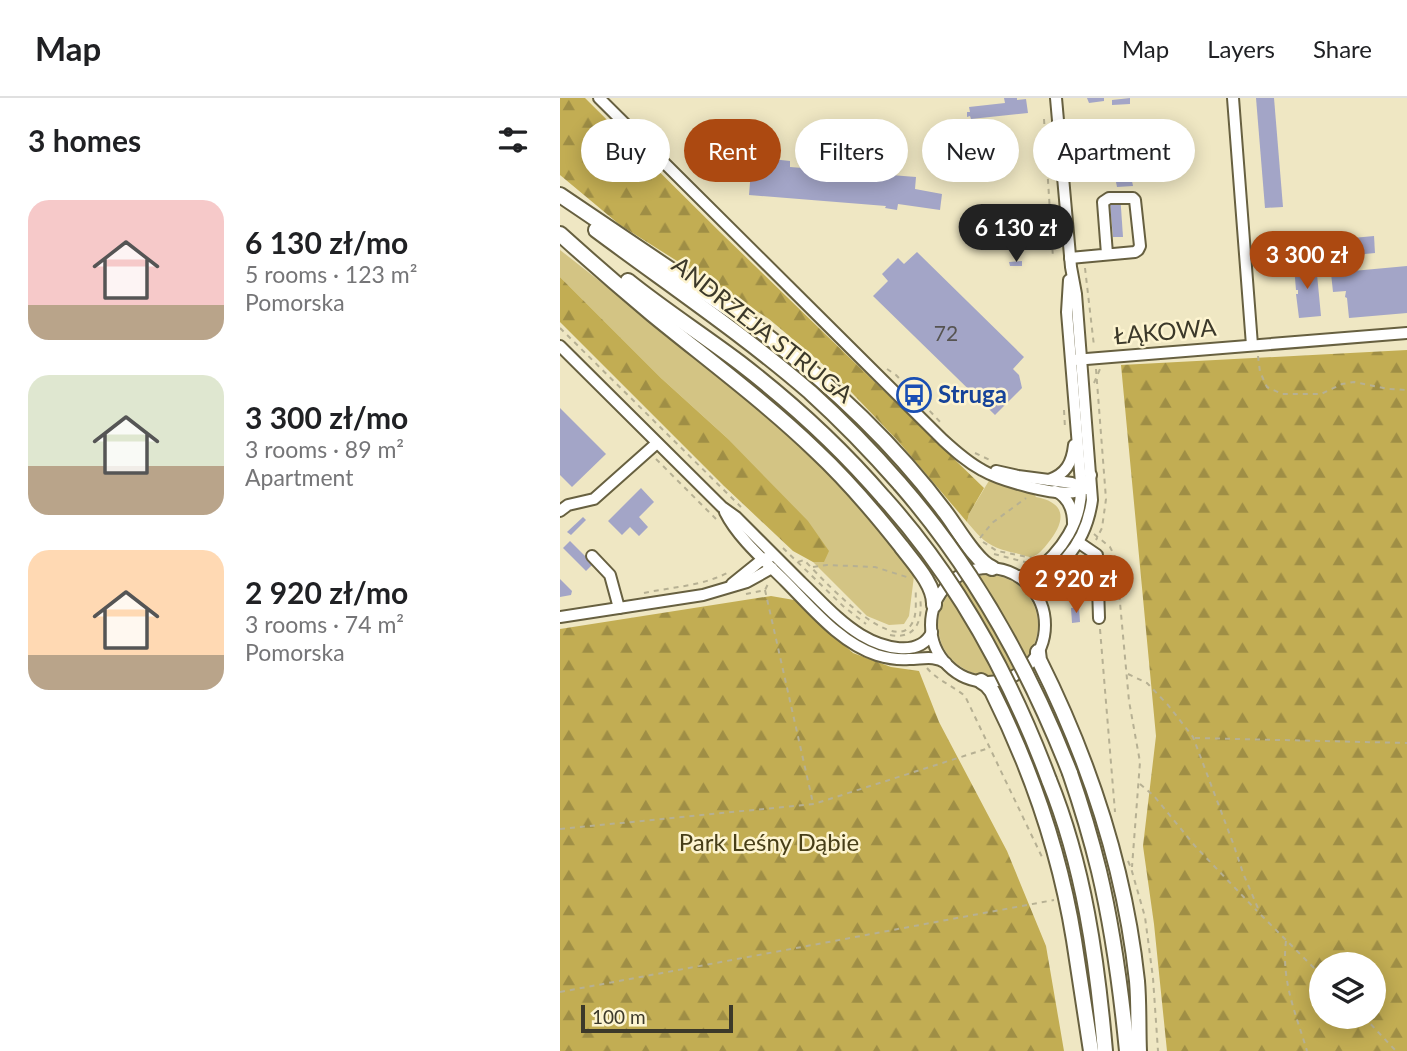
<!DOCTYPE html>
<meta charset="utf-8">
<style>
body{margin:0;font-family:Lato,sans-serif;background:#f6f6f6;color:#202124;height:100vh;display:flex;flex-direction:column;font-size:26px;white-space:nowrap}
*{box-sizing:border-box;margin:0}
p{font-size:23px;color:#757577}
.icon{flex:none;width:38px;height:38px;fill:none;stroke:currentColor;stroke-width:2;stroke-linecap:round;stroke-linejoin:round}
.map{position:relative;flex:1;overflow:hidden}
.drawer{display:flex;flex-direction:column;background:#fff;width:560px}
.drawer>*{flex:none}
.guide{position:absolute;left:21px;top:21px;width:665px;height:63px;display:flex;gap:14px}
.tools{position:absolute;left:749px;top:854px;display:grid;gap:14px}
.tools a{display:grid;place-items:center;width:77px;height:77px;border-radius:50%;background:#fff;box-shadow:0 4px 18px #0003;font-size:35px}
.scale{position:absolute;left:21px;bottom:18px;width:152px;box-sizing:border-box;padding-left:7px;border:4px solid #3c392a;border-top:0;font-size:19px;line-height:24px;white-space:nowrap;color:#3c392a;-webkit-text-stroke:5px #fdf4d0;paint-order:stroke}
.price{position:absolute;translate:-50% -60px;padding:0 16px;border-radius:24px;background:#ac4911;color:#fff;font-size:23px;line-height:46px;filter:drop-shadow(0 2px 4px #0008)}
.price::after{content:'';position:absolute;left:50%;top:42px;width:21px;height:16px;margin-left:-10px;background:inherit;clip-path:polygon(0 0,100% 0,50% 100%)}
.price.current{background:#222;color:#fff}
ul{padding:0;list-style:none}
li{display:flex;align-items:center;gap:21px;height:175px;padding:0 28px}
li span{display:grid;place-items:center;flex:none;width:196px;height:140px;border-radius:21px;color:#555}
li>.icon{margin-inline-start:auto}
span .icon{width:84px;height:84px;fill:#fffc;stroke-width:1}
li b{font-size:30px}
h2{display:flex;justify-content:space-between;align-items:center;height:84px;padding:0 28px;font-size:30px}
.tag{padding:0 24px;border-radius:32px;background:#fff;box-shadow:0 4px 18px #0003;font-size:24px;line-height:63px}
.tag.current{background:#ac4911;color:#fff}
header{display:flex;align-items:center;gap:42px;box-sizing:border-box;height:98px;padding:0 35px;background:#fff;border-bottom:2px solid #e0e0e0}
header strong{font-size:33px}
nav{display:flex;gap:38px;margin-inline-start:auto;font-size:24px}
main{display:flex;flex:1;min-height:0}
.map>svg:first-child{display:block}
.green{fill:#d3c484}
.forest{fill:url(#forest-firs);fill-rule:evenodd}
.building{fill:#a3a5c7}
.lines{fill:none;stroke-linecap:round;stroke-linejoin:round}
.minor-casing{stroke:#676040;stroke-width:14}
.major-casing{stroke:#676040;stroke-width:18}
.path{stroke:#b6b093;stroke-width:2;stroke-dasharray:5 5;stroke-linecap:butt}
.minor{stroke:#fff;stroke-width:10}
.major{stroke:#fff;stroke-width:14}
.major-bridge-casing{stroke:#676040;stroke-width:18;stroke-linecap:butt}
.major-bridge{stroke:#fff;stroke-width:14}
.labels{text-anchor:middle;stroke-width:5;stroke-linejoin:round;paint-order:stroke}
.number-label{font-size:21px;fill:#565451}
.street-label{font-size:24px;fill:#3c392a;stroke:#fdf4d0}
.transit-label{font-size:24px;font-weight:bold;fill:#164399;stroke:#fdf4d0;text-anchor:start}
.park-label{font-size:24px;fill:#473e18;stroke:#fdf4d0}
</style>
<header>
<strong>Map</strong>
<nav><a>Map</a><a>Layers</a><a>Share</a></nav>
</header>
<main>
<section class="drawer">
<h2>3 homes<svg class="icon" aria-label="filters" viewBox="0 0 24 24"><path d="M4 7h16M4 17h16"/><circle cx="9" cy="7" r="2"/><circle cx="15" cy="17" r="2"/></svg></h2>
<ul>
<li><span style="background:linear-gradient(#f6c9c9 75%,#b9a48a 0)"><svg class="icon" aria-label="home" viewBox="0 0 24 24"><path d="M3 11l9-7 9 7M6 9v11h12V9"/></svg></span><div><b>6 130 zł/mo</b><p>5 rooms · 123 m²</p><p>Pomorska</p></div></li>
<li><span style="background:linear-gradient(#dfe7d0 65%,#b9a48a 0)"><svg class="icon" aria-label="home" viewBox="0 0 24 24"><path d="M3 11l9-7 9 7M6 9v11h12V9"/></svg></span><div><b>3 300 zł/mo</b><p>3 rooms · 89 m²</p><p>Apartment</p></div></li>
<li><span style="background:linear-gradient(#ffd9b3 75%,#b9a48a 0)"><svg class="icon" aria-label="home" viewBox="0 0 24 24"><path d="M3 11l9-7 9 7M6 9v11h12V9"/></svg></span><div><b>2 920 zł/mo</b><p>3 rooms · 74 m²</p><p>Pomorska</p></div></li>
</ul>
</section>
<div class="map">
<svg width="847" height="953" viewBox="0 0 847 953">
<defs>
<pattern id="forest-firs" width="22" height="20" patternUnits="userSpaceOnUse" patternTransform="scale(1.75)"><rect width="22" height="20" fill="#c2ad53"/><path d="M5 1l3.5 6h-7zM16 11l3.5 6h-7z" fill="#9f8e45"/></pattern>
</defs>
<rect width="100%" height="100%" fill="#efe7c3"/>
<g class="green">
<path d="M0 152C44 186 87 221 130 256 159 280 190 302 218 326 269 371 315 421 354 478L349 518 344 526 329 527 307 518 253 464H264L166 339 101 280 0 179Z"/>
<path d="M430 381 475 393 474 396 476 399C508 405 505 424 488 445 484 450 478 458 471 459 467 459 460 456 455 455 429 449 424 444 407 424L409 416Z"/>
<circle cx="428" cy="527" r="50"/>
</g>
<g class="forest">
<path d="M0 0H25L160 134 424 390 409 416 407 424 338 343 272 274 209 221 60 127 0 77Z"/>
<path d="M0 179 101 280 166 339 248 423 269 453 264 464H253L233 453 164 388 0 224Z"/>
<path d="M847 252V953H607L594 826 583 748 596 638 561 267ZM761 866H814V919H761Z"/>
<path d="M211 498 234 502 293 555 331 569 359 573 379 624 447 753 486 848 504 953H0V531Z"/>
</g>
<g class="building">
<path d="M444 0H457V2L466 1 468 15 411 21 410 18 407 19V14H410L409 9 445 5Z"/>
<path d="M527 0H544V3L529 5Z"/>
<path d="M570 0V6L552 7V2Z"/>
<path d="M696 0H714L723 109 705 110Z"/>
<path d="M588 32V38L554 41 553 34Z"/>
<path d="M545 42 547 56 534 58 532 44Z"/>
<path d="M192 59 230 63V69L356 79 355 91 382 96 380 112 338 106 337 112 325 110 326 108 189 97Z"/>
<path d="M549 67 551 82 535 83 536 68Z"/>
<path d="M581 75V80L571 81 570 76Z"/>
<path d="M572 83 573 88 557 89 556 84Z"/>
<path d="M560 95 563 139H553L549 96Z"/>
<path d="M423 131 436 143 430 150 418 138Z"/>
<path d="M753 136 755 163 742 165 739 137Z"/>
<path d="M814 138 815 155 784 158 782 141Z"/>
<path d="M357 154 464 259 453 271 459 277 462 290 435 317 313 198 328 183 322 176 338 160 344 166Z"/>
<path d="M462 163V168H450L449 164Z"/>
<path d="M756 166 761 218 739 220 736 196H738V192H736L734 168Z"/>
<path d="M847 168V215L789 220 787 200 785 199 786 193 773 194 771 175Z"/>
<path d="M0 310 46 356 12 389 0 377Z"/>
<path d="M81 390 94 404 79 419 88 429 79 438 70 429 62 437 48 423Z"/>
<path d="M23 419 26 422 11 437 7 434Z"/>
<path d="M10 443 33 466 26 473 3 450Z"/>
<path d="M0 481 12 493 11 497 0 499Z"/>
<path d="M519 509 520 524 512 525 511 510Z"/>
</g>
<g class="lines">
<g class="minor-casing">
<g id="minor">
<path d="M39 0 383 342C395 353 407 364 422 372 439 382 499 400 518 393 525 390 529 384 531 377"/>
<path d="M673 0 692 247"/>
<path d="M510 160 575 154 578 152 580 148 575 102 573 100H549L543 104 547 156"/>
<path d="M0 248 162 409 176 419C198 441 219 462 241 484 260 502 278 523 301 537 321 549 359 561 372 534"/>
<path d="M514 262 847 235"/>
<path d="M436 373 458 378 512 385 526 391"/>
<path d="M489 382C506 376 512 365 514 347"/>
<path d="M495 393C508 399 513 411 513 425"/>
<path d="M0 413 8 407 34 401 97 345"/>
<path d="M165 414C178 440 205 463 225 483 252 510 280 545 317 557 327 560 338 562 349 561 363 561 374 557 386 565"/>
<path d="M518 444 537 457 539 520"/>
<path d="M32 458 50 477 59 510"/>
<circle cx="428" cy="527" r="57"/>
<path d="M458 478 467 479 472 476C502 454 523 423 521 385L507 214 509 182"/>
<path d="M172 486 203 461 210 459"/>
<path d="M478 499C479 481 496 472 507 459 521 443 529 424 532 402L516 196 511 169 496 0"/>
<path d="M0 519 143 497 187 484 212 470"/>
</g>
</g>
<g class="major-casing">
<g id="major">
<path d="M0 97 194 228C265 281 332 343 385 414 396 428 416 464 432 470"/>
<path d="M36 132C107 185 183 236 250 294 282 323 312 354 340 386"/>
<path d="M0 136C30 163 61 190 92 216 147 261 205 304 256 353 287 382 315 415 341 448 353 464 375 487 374 507"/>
<path d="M68 183C104 212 143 237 180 265 232 305 281 350 324 400"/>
<path d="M478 554 479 562C529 662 565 772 577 883 579 906 578 930 579 953"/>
<path d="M421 583 427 587 432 593C471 671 500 755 514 842 520 879 525 916 531 953"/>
<path d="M510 675C521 707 531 740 539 773 553 832 561 892 567 953"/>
<path d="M489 682C524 768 537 862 545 953"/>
</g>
</g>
<g class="path">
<path d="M484 21 493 160"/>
<path d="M525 170 534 248"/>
<path d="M0 230 181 409"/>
<path d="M698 258 700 274 707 289 722 296H761L782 286 794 284 828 291 847 292"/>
<path d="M327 271 336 277 382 326"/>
<path d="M536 271 546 401 542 430 536 442"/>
<path d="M534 285 540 271"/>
<path d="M504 312 505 330"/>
<path d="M415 355 432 363"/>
<path d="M96 361 156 421"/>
<path d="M534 436 550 449 556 461 569 603 580 664 572 769"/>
<path d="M420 440 432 425 466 400"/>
<path d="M423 444 437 453 473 460"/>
<path d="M223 450 283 508 306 526"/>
<path d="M434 456 469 465"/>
<path d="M238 464 244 462C257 475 331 558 351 527 358 517 355 502 356 490"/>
<path d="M253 469 267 467 315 469 350 480"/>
<path d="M492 489C505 487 517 472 524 461"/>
<path d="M205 492 253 705"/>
<path d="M84 495C112 489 142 488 167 475"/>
<path d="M186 496 205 492 208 486"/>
<path d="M540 531 555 714"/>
<path d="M330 537C357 542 363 521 360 499"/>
<path d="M367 570C377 582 393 588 405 598L482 759"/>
<path d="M568 576 587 585 608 607 633 639 673 745 683 775 700 815"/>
<path d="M635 640 847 645"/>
<path d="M580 686 594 698 635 748 697 813"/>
<path d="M0 731 254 706 429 650"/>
<path d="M568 763 571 770 585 819 593 880 598 953"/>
<path d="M701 817 761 877"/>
<path d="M726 843C721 883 736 916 747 953"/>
<path d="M0 894 494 802"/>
<path d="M804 919 836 953"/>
</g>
<use href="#minor" class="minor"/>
<use href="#major" class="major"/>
<g class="major-bridge-casing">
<g id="major-bridge">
<path d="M340 386C414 471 469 570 510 675"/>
<path d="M324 400C397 481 451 580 489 682"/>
</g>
</g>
<use href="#major-bridge" class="major-bridge"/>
</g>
<defs>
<g id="bus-ring" transform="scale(1.75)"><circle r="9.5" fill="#fdf4d0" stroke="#1a4fb4" stroke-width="1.5"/><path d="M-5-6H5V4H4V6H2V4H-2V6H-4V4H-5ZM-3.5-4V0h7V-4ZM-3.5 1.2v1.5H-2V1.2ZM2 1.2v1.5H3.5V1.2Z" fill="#1a4fb4"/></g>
</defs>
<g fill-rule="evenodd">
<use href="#bus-ring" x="354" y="297"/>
</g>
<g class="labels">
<g class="number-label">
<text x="386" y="243">72</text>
</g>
<g class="street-label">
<text transform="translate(202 232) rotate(38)" y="8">ANDRZEJA STRUGA</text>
<text transform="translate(605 234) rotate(-5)" y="8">ŁĄKOWA</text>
</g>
<g class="transit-label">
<text x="378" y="305">Struga</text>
</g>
<g class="park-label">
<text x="209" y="753">Park Leśny Dąbie</text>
</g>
</g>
</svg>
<div class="tools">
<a><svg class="icon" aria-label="layers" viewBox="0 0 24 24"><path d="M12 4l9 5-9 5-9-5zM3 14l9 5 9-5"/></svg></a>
</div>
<div class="scale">100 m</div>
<b class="price current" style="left:456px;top:166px">6 130 zł</b>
<b class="price" style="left:747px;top:193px">3 300 zł</b>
<b class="price" style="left:516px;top:517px">2 920 zł</b>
<div class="guide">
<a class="tag">Buy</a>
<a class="tag current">Rent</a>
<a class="tag">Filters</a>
<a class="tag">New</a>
<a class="tag">Apartment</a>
</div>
</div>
</main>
